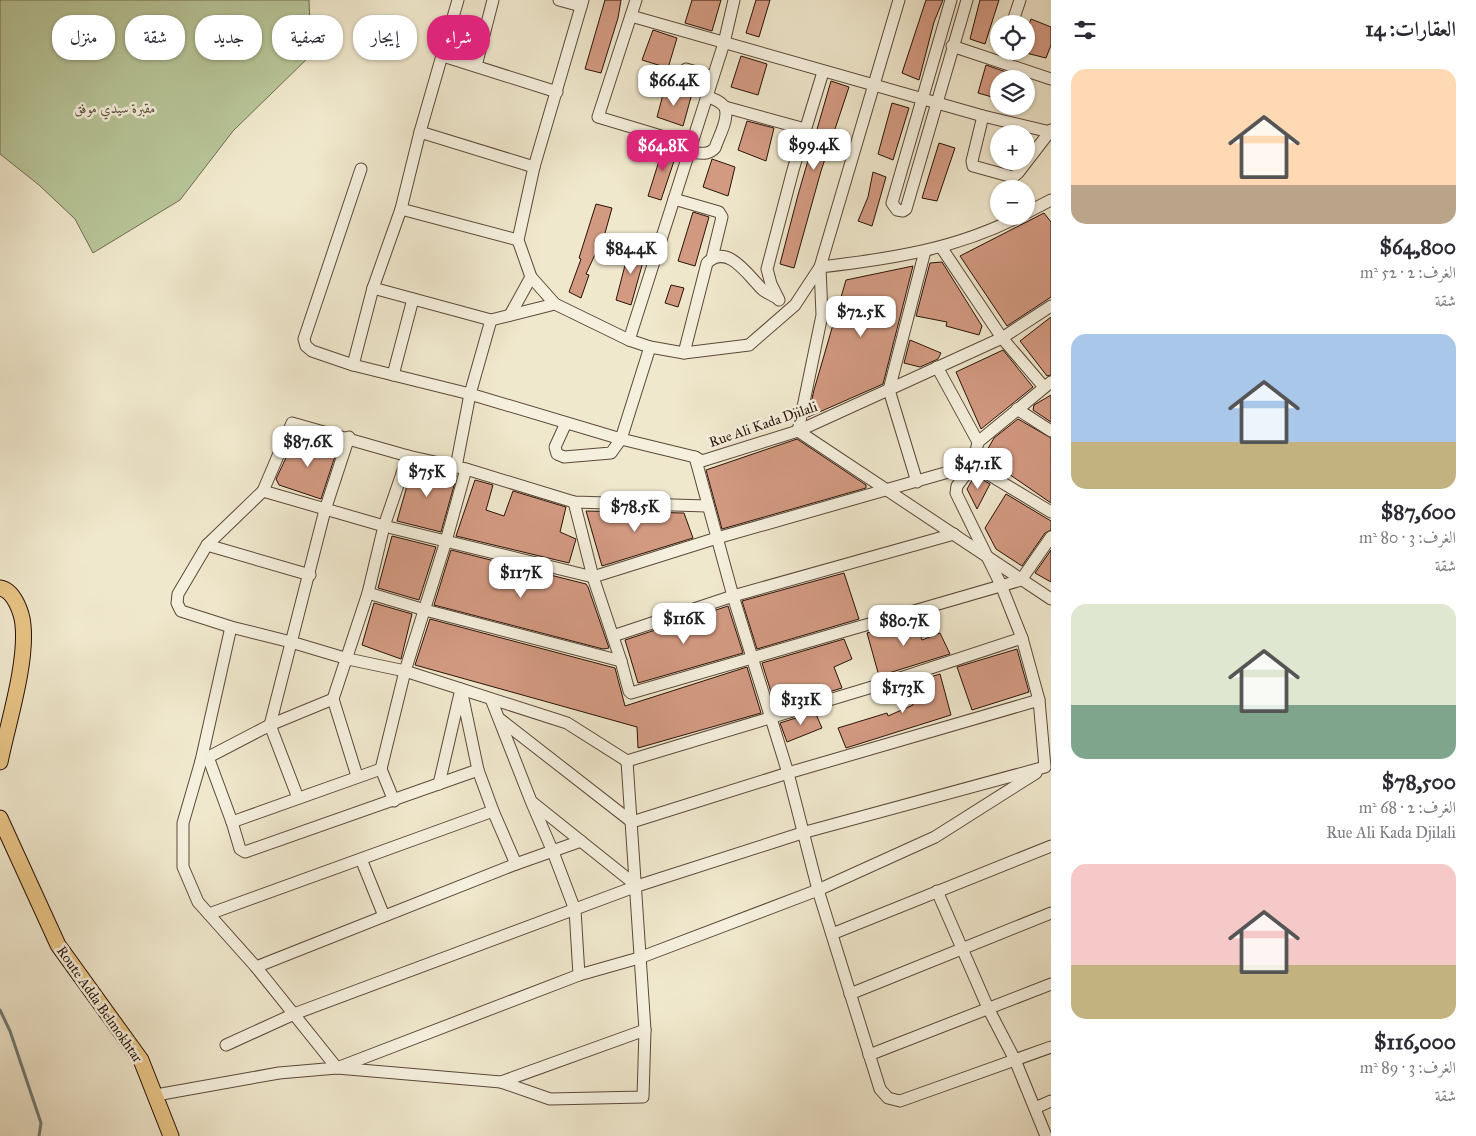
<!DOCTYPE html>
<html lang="ar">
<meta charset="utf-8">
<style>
body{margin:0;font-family:"IM FELL Great Primer",Amiri,serif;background:#f7f7f7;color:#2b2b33;direction:rtl;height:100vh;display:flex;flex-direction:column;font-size:19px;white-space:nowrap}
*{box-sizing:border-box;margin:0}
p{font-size:16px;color:#7c7c81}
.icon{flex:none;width:28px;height:28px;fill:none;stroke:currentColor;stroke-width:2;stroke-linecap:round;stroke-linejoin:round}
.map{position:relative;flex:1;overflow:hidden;direction:ltr}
.sheet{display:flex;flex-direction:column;background:#fff;width:425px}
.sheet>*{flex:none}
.guide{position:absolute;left:15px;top:15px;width:475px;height:45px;direction:rtl;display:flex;gap:10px}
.controls{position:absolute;left:990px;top:15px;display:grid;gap:10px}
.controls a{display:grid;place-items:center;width:45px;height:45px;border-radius:50%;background:#fff;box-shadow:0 1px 4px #0004;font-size:25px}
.price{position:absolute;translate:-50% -42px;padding:0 11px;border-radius:10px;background:#fff;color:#222;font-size:16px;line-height:32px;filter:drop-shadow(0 1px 2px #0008)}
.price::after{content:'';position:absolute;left:50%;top:30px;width:15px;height:11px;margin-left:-8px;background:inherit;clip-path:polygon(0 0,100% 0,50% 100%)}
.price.active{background:#db2777;color:#fff}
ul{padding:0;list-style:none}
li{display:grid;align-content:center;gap:10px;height:265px;padding:0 20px}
li span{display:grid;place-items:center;height:155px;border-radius:15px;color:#555}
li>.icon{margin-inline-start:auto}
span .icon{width:90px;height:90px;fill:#fffc;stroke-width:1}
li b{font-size:21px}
h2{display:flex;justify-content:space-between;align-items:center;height:60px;padding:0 20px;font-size:21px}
.chip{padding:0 18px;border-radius:20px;background:#fff;box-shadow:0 1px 4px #0004;font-size:18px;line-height:45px}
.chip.active{background:#db2777;color:#fff}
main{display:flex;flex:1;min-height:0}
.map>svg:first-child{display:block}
.green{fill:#b8c699;stroke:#716c50}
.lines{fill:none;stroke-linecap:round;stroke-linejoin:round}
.stream{stroke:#6f7a75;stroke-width:3}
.building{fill:#d39a82;stroke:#2a1206}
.minor-casing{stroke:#5c4838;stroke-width:13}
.major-casing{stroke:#2a1206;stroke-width:17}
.minor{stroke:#f5f0de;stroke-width:11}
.major{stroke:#e8c486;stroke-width:15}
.labels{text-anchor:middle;stroke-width:5;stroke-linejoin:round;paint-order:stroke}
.park-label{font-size:14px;font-style:italic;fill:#5c5139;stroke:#f5f0de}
.street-label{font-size:14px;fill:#2a1206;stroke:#f5f0de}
</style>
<main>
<section class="sheet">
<h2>العقارات: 14<svg class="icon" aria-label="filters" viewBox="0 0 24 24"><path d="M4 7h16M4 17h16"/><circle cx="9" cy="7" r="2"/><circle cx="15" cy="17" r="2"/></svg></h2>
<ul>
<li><span style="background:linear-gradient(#ffd9b3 75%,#b9a48a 0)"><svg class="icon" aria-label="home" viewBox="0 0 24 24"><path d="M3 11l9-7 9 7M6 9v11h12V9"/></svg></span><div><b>$64,800</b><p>الغرف: 2 · 52 m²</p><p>شقة</p></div></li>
<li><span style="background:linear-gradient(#a9c7e8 70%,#c2b280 0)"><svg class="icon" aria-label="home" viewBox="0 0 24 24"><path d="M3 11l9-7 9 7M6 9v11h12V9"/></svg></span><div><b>$87,600</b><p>الغرف: 3 · 80 m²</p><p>شقة</p></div></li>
<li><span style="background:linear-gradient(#dfe7d0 65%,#7fa58c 0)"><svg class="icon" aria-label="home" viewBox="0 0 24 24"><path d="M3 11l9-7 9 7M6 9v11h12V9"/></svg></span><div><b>$78,500</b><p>الغرف: 2 · 68 m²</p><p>Rue Ali Kada Djilali</p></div></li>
<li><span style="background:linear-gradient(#f6c9c9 65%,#c2b280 0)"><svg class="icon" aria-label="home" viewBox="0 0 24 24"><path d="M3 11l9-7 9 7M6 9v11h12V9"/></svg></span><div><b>$116,000</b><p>الغرف: 3 · 89 m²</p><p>شقة</p></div></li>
</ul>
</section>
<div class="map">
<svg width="1051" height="1136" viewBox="0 0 1051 1136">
<rect width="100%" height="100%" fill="#f0e8cd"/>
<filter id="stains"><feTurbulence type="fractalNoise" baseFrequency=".004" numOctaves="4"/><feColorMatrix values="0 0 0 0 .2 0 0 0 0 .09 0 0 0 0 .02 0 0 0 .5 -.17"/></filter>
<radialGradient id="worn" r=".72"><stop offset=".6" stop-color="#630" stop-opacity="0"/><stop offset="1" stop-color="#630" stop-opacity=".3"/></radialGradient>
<path class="green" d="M0 0H309L311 55 233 131 180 200 93 253 75 219 39 185 0 154Z"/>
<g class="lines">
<path class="stream" d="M0 1010 10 1031 41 1123 39 1136"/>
</g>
<g class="building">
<path d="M605 0H621L618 18 601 73 585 69Z"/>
<path d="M692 0H721L712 31 685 23Z"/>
<path d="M756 0H770L759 37 746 33Z"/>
<path d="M926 0H943L934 22 919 80 902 73Z"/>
<path d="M980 0H999L985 44 970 39Z"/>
<path d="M1031 19 1051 27V45L1046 58 1026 53V32Z"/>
<path d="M653 30 677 38 668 68 642 60Z"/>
<path d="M741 56 767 64 758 95 731 87Z"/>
<path d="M986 65 1012 74 1011 79H999V99L978 93Z"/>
<path d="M831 81 849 87 821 171 794 268 780 264 798 195Z"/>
<path d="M665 87 691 97 683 126 657 117Z"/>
<path d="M892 103 909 108 893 160 878 154Z"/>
<path d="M747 121 774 128 766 161 738 150Z"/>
<path d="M939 143 955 148 937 201 922 198Z"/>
<path d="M664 145 678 149 661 200 648 196Z"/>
<path d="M712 159 735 167 728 196 703 187Z"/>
<path d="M873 172 886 177 872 226 858 221 868 197Z"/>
<path d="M596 204 612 208 605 233 586 274 589 275 581 298 569 292 581 259 579 258Z"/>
<path d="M693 212 709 217 695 266 678 261Z"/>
<path d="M1044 213 1051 222V297L1007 326 960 256Z"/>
<path d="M630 246 646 251 631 305 616 300Z"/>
<path d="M942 262 982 326 979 335 946 326 947 322 916 316 930 263Z"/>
<path d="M913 266 883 384 808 417 814 390 846 280Z"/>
<path d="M671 285 684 288 678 307 665 303Z"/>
<path d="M1051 317V375L1047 376 1020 341Z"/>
<path d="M910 340 941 353 938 359 920 367 904 363Z"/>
<path d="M1003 350 1033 387 981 429 956 372Z"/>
<path d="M1051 395V422L1033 410 1034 405Z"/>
<path d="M1018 419 1051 438V503L990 461 986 452 994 438Z"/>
<path d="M317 438 339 444 321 499 279 485 276 479 292 445 312 453Z"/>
<path d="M797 439 866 485V488L722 529 706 470Z"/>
<path d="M413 465 457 475 441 532 397 521Z"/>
<path d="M975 475 990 484 977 509 967 489Z"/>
<path d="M475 480 493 485 486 510 504 516 513 491 566 507 560 532 576 539 569 563 456 536Z"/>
<path d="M1006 494 1051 521V530L1045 533 1022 566 996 549 985 528Z"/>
<path d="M586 511 684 513 693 538 602 566Z"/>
<path d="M392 536 436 547 419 600 378 588Z"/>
<path d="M451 550 586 584 588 587 609 648 603 649 434 605Z"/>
<path d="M1051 550V582L1035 573Z"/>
<path d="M844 573 859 619 757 649 742 601Z"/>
<path d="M374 603 412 614 401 659 362 645Z"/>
<path d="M728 606 743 653 638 683 625 640Z"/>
<path d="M430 619 615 668 625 706 747 667 761 713 638 748 637 727 415 665Z"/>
<path d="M915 619 922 640 940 633 950 654 879 676 867 633Z"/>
<path d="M844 639 852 659 834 667 842 688 776 708 762 663Z"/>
<path d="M1017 649 1029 692 972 710 957 667Z"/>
<path d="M940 674 951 715 846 748 838 728 887 713 888 716 913 705 907 684Z"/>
<path d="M815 712 822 728 787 742 780 723Z"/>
</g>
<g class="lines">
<g class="minor-casing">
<g id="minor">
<path d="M559 0 581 6"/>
<path d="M583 0 534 167 518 240 531 277 555 304 629 340 650 347 684 353 749 345 795 305 820 267 899 0"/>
<path d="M636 0 598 117 691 145"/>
<path d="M951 0 892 203 897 210 903 211 906 209 967 0"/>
<path d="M631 16 983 116 1050 132"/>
<path d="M1012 24 1020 0"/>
<path d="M952 46 1051 79"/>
<path d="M443 56 557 92"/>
<path d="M476 66 493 0"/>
<path d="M686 69 713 77"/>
<path d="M725 107 805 129"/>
<path d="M983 116 972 161 973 166 1013 177 1018 173 1051 130"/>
<path d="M420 132 534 167"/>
<path d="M689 152C699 153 708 156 715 148 718 138 731 116 724 106 720 101 712 98 706 96"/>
<path d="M361 169 304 339 306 346 312 351 353 365 470 394 621 439 695 457 702 461 798 431 1002 338 1051 306"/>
<path d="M674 199 719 212 722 217 712 258"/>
<path d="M401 209 518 240"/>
<path d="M1026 213 1051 200"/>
<path d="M1020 216C957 249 890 259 820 267L822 315 798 431 1051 599"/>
<path d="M941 247 1002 338 1044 387"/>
<path d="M373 288 491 320 555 304"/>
<path d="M779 300 771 284 767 269 793 170 823 72"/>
<path d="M510 315 531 277"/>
<path d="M629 340 724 43 734 0"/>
<path d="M684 353 707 263C728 242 749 277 763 290 767 293 772 295 777 298"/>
<path d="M353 365 373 288 401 209 420 132 458 0"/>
<path d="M937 367 978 442"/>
<path d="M393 375 413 299"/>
<path d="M1017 409 1051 431"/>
<path d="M566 423 555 447 557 454 564 457 611 453 621 439 650 347"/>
<path d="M695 457 733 596 788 773 818 890 880 1089 888 1098 900 1101 1051 1047"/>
<path d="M456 467 470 394 491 320"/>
<path d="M917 482 889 390 925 251"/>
<path d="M263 491 384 526 593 577 717 538 973 465 1051 512"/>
<path d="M574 502 593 577 621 661 629 691 631 693 1021 580 1051 537"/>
<path d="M707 506 574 502 466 469 408 456 292 423 263 491 207 545 178 594 177 603 181 611 231 627 291 642 348 659 405 671 567 723 627 761 882 684 1022 638"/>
<path d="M207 545 310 575"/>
<path d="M368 593 425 610 621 661"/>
<path d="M231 627 201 761 183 823V867L198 902 256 967 337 1068 579 975 639 958 818 890 935 837 1036 773"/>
<path d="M613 636 733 596 954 534"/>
<path d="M491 699 531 801 553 852 575 910 579 975"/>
<path d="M501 720 632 822 788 773 1039 700"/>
<path d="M208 757 232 822 240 849 245 852 478 770"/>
<path d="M201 761 270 725 333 699"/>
<path d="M357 776 333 699 368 593 384 526 408 456"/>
<path d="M439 784 461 689 478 770 493 811 516 864"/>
<path d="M298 798 270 725 325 510 349 437"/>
<path d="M394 801 381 769 405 671 446 541 466 469"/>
<path d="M532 802 637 886"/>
<path d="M232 822 381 769"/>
<path d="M361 859 384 916"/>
<path d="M937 891 988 1008 1015 1060 1046 1136"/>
<path d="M209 914 493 811"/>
<path d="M832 934 1051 846"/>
<path d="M256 967 516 864 581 841"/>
<path d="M850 994 1051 913"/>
<path d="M226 1045 294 1014 637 886 802 833 1045 767 1039 700 1022 638 1001 585 956 493 957 486 973 465 978 442 1051 382"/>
<path d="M869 1055 1051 984"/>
<path d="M501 1082 645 1030"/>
<path d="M156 1095 279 1073 337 1068 501 1082 550 1099 643 1097 645 1030 627 761"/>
<path d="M1035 1108 1051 1101"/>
</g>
</g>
<g class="major-casing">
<g id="major">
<path d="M0 588C14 590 22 613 23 625 27 664 8 723 0 762"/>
<path d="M0 818 58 945 141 1060 171 1136"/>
</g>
</g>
<use href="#minor" class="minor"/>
<use href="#major" class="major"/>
</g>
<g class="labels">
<g class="park-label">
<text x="115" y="113">مقبرة سيدي موفق</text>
</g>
<g class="street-label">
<text transform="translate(763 424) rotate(-19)" y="5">Rue Ali Kada Djilali</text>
<text transform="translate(100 1004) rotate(55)" y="5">Route Adda Belmokhtar</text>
</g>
</g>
<rect width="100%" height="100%" filter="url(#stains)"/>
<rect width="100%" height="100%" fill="url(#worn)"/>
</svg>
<div class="controls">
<a><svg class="icon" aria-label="locate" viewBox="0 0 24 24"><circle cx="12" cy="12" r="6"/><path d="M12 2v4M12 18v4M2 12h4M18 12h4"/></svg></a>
<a><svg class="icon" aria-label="layers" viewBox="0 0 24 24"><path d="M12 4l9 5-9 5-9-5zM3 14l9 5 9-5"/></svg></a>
<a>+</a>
<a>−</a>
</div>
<b class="price" style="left:674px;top:107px">$66.4K</b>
<b class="price" style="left:814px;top:171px">$99.4K</b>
<b class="price active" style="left:663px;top:172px">$64.8K</b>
<b class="price" style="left:631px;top:275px">$84.4K</b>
<b class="price" style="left:861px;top:338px">$72.5K</b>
<b class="price" style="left:308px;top:468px">$87.6K</b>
<b class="price" style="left:978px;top:490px">$47.1K</b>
<b class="price" style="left:427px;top:498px">$75K</b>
<b class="price" style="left:635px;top:533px">$78.5K</b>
<b class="price" style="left:521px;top:599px">$117K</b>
<b class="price" style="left:684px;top:645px">$116K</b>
<b class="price" style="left:904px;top:647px">$80.7K</b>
<b class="price" style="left:903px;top:714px">$173K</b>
<b class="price" style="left:801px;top:726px">$131K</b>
<div class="guide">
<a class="chip active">شراء</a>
<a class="chip">إيجار</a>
<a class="chip">تصفية</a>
<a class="chip">جديد</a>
<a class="chip">شقة</a>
<a class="chip">منزل</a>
</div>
</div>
</main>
